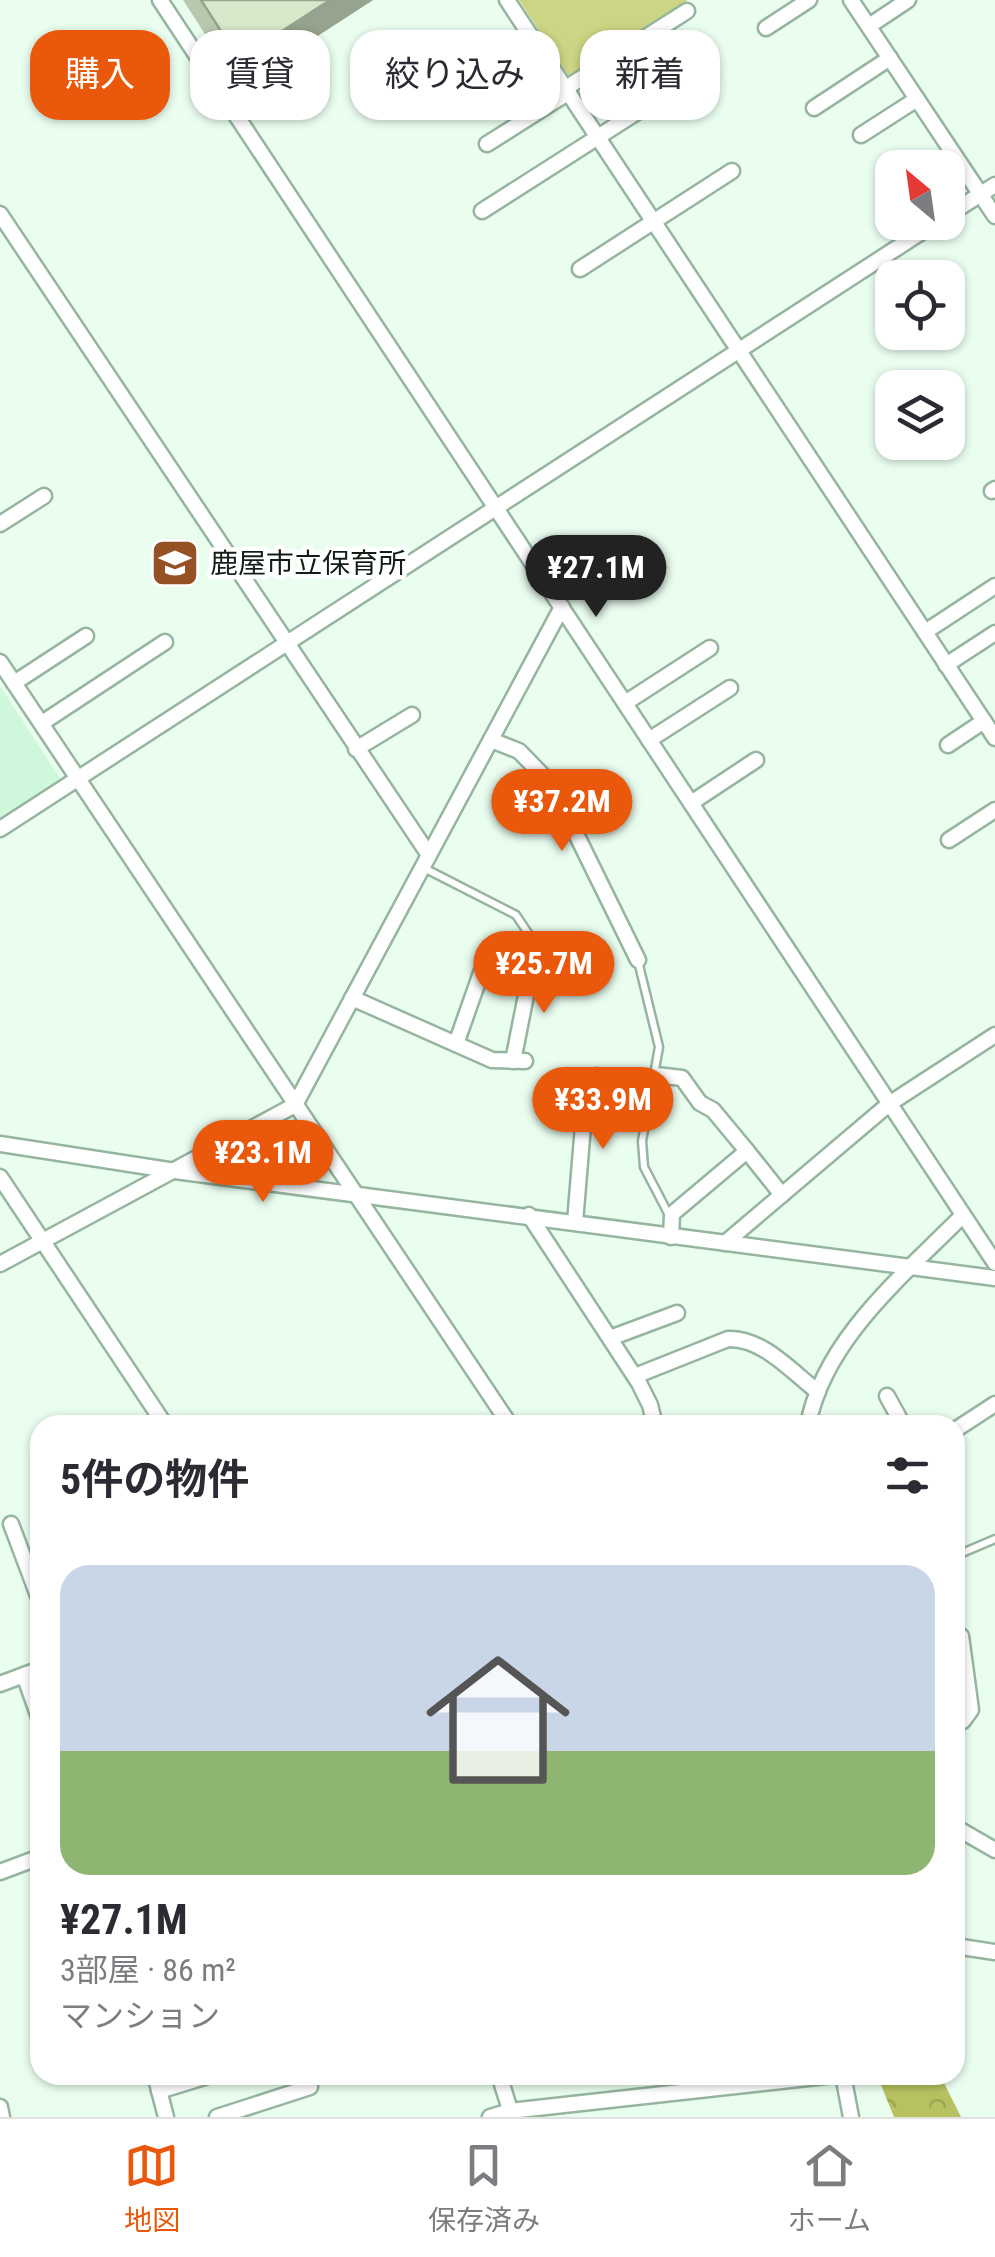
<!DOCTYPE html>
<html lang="ja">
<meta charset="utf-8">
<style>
body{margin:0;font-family:"Roboto Condensed","Noto Sans JP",sans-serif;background:#f7f7f7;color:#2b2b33;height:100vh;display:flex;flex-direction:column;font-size:38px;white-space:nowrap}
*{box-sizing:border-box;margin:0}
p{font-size:32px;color:#7c7c81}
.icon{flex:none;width:55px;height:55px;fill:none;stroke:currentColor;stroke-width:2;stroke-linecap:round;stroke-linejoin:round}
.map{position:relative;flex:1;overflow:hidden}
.sheet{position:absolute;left:30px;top:1415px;width:935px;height:670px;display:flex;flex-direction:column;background:#fff;border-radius:30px;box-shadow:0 2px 8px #0004}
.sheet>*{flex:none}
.hud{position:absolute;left:30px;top:30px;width:935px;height:90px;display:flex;gap:20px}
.needle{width:65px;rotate:331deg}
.tools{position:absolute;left:875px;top:150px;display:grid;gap:20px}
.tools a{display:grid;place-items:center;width:90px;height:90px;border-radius:20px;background:#fff;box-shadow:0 2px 8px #0004;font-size:50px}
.price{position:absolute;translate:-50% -85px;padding:0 22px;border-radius:35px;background:#ea580c;color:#fff;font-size:32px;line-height:65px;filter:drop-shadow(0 2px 5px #0008)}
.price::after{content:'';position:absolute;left:50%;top:60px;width:30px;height:22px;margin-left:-15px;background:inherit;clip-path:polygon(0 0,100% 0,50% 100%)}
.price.active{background:#222;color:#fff}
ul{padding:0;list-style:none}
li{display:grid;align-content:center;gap:20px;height:530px;padding:0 30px}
li span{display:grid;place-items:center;height:310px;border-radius:30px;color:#555}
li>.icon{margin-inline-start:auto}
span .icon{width:180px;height:180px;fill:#fffc;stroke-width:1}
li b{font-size:42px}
h2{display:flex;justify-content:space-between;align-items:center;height:120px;padding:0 30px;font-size:42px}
.pill{padding:0 35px;border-radius:30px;background:#fff;box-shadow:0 2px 8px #0004;font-size:35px;line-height:90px}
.pill.active{background:#ea580c;color:#fff}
.tabs{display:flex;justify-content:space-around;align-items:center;height:140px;border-top:2px solid #e1e1e2;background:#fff;font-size:28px;color:#7c7c81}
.tabs a{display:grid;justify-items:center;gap:5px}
.tabs .active{color:#ea580c}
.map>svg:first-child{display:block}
.built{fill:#cef7db}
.forest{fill:url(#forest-crowns)}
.park{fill:#ccd583}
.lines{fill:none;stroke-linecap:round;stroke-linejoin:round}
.lane-casing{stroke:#96b59f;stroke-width:11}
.street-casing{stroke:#96b59f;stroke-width:19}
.lane{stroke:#fff;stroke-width:6}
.street{stroke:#fff;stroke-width:14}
.wall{fill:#b8c8af}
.shaded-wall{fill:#96a38e}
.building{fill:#d6e9cb;stroke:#96a38e;stroke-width:2.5}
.labels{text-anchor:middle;stroke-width:9;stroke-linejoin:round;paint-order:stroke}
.poi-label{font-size:28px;fill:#121e16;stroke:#fff;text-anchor:start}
</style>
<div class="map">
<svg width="995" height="2117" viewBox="0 0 995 2117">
<defs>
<pattern id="forest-crowns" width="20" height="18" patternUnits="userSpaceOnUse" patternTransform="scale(2.5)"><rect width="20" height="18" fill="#b7c160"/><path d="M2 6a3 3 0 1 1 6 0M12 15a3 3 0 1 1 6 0" fill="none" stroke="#9ca553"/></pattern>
</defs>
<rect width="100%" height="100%" fill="#eafef0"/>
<path class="built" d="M0 686 63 783 0 824Z"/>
<path class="forest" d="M877 2075H940L961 2117H894Z"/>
<path class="park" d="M519 0H686L687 1 570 78Z"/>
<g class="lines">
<g class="lane-casing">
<g id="lane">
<path d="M424 868 516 915 540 951"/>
<path d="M638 961 659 1047 642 1141 644 1167 670 1217"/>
<path d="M955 1556 995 1539"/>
</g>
</g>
<g class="street-casing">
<g id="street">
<path d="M160 0 995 1263"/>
<path d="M507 0 995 738"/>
<path d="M851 0 995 216"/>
<path d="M869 26 908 0"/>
<path d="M766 28 809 0"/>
<path d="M566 88 687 11"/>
<path d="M814 108 890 58"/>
<path d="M861 135 917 99"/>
<path d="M487 144 569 92"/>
<path d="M482 211 670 91"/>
<path d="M0 214 429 855"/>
<path d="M948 215 995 185"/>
<path d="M580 269 732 171"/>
<path d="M992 491 995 489"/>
<path d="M0 524 44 496"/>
<path d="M925 632 995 586"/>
<path d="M0 662 510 1425"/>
<path d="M946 665 995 633"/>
<path d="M14 683 86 636"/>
<path d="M625 703 710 648"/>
<path d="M42 723 165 642"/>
<path d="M491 740 519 751 552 785 638 960"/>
<path d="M649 740 730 688"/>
<path d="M948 745 984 721"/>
<path d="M356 749 412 715"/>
<path d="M691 803 756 760"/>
<path d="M0 829 937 222"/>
<path d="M949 840 995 810"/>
<path d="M352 998 492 1060 525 1061"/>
<path d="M456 1044 481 973"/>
<path d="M513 1061 534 955 550 949"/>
<path d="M656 1075 682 1078 700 1103 713 1110 747 1151"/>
<path d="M0 1144 175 1171 995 1278"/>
<path d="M0 1177 165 1425"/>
<path d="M529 1215 639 1383 650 1405 655 1425"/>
<path d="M575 1222 584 1114 597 1076"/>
<path d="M671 1237 672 1214 747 1151 782 1195"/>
<path d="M725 1243 889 1104 995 1035"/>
<path d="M0 1264 295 1105 562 607"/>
<path d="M610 1338 677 1313"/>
<path d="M635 1376 728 1339C763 1338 791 1371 818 1392"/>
<path d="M887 1396 903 1425"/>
<path d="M808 1425C824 1339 905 1274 963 1215"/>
<path d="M955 1430 995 1404"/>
<path d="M11 1524 40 1601"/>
<path d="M24 1675 40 1669"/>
<path d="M0 1684 24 1675 40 1720"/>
<path d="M955 1724 963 1721 971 1710 961 1636"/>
<path d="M955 1827 995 1850"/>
<path d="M0 1872 40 1857"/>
<path d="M955 1946 995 1952"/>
<path d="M155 2075 166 2117"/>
<path d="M499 2075 512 2116"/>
<path d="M843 2075 851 2117"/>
<path d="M159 2091 211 2075"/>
<path d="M0 2107 2 2117"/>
<path d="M217 2117 310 2087 306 2075"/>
<path d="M490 2117 510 2111 835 2075"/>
</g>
</g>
<use href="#lane" class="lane"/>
<use href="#street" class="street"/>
</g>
<path class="wall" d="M183 0H373L239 87Z"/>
<path class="shaded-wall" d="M330 0H373L239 87V59Z"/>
<path class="building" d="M201 0H330L239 59Z"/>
<defs>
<g id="school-square" transform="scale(2.5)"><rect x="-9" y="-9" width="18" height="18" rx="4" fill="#955123" stroke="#fff"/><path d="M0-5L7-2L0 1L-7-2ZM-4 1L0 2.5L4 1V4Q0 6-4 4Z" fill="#fff"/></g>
</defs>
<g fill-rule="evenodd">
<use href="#school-square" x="175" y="563"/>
</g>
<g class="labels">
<g class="poi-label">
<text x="210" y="573">鹿屋市立保育所</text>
</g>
</g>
</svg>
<div class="tools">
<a><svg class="needle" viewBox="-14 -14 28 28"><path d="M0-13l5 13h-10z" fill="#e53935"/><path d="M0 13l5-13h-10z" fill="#7c7c81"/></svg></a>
<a><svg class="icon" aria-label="locate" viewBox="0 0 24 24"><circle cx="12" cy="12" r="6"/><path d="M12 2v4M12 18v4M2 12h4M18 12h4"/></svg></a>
<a><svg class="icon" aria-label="layers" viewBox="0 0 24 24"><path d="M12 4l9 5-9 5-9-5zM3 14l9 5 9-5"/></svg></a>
</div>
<b class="price active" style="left:596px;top:620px">¥27.1M</b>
<b class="price" style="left:562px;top:854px">¥37.2M</b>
<b class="price" style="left:544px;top:1016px">¥25.7M</b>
<b class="price" style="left:603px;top:1152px">¥33.9M</b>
<b class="price" style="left:263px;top:1205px">¥23.1M</b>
<div class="hud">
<a class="pill active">購入</a>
<a class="pill">賃貸</a>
<a class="pill">絞り込み</a>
<a class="pill">新着</a>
</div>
<section class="sheet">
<h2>5件の物件<svg class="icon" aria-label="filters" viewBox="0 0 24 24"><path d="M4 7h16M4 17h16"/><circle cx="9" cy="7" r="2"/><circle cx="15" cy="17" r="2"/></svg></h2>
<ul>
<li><span style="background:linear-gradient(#c9d6e8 60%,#8fb573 0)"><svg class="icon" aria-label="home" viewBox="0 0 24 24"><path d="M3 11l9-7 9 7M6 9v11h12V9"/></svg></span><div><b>¥27.1M</b><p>3部屋 · 86 m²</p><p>マンション</p></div></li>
</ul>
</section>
</div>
<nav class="tabs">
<a class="active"><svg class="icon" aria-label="map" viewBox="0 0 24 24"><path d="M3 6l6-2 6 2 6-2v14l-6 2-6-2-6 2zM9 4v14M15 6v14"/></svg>地図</a>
<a><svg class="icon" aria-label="saved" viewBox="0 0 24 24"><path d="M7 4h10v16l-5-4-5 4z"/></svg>保存済み</a>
<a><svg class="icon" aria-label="home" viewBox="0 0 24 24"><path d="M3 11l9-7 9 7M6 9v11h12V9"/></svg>ホーム</a>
</nav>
